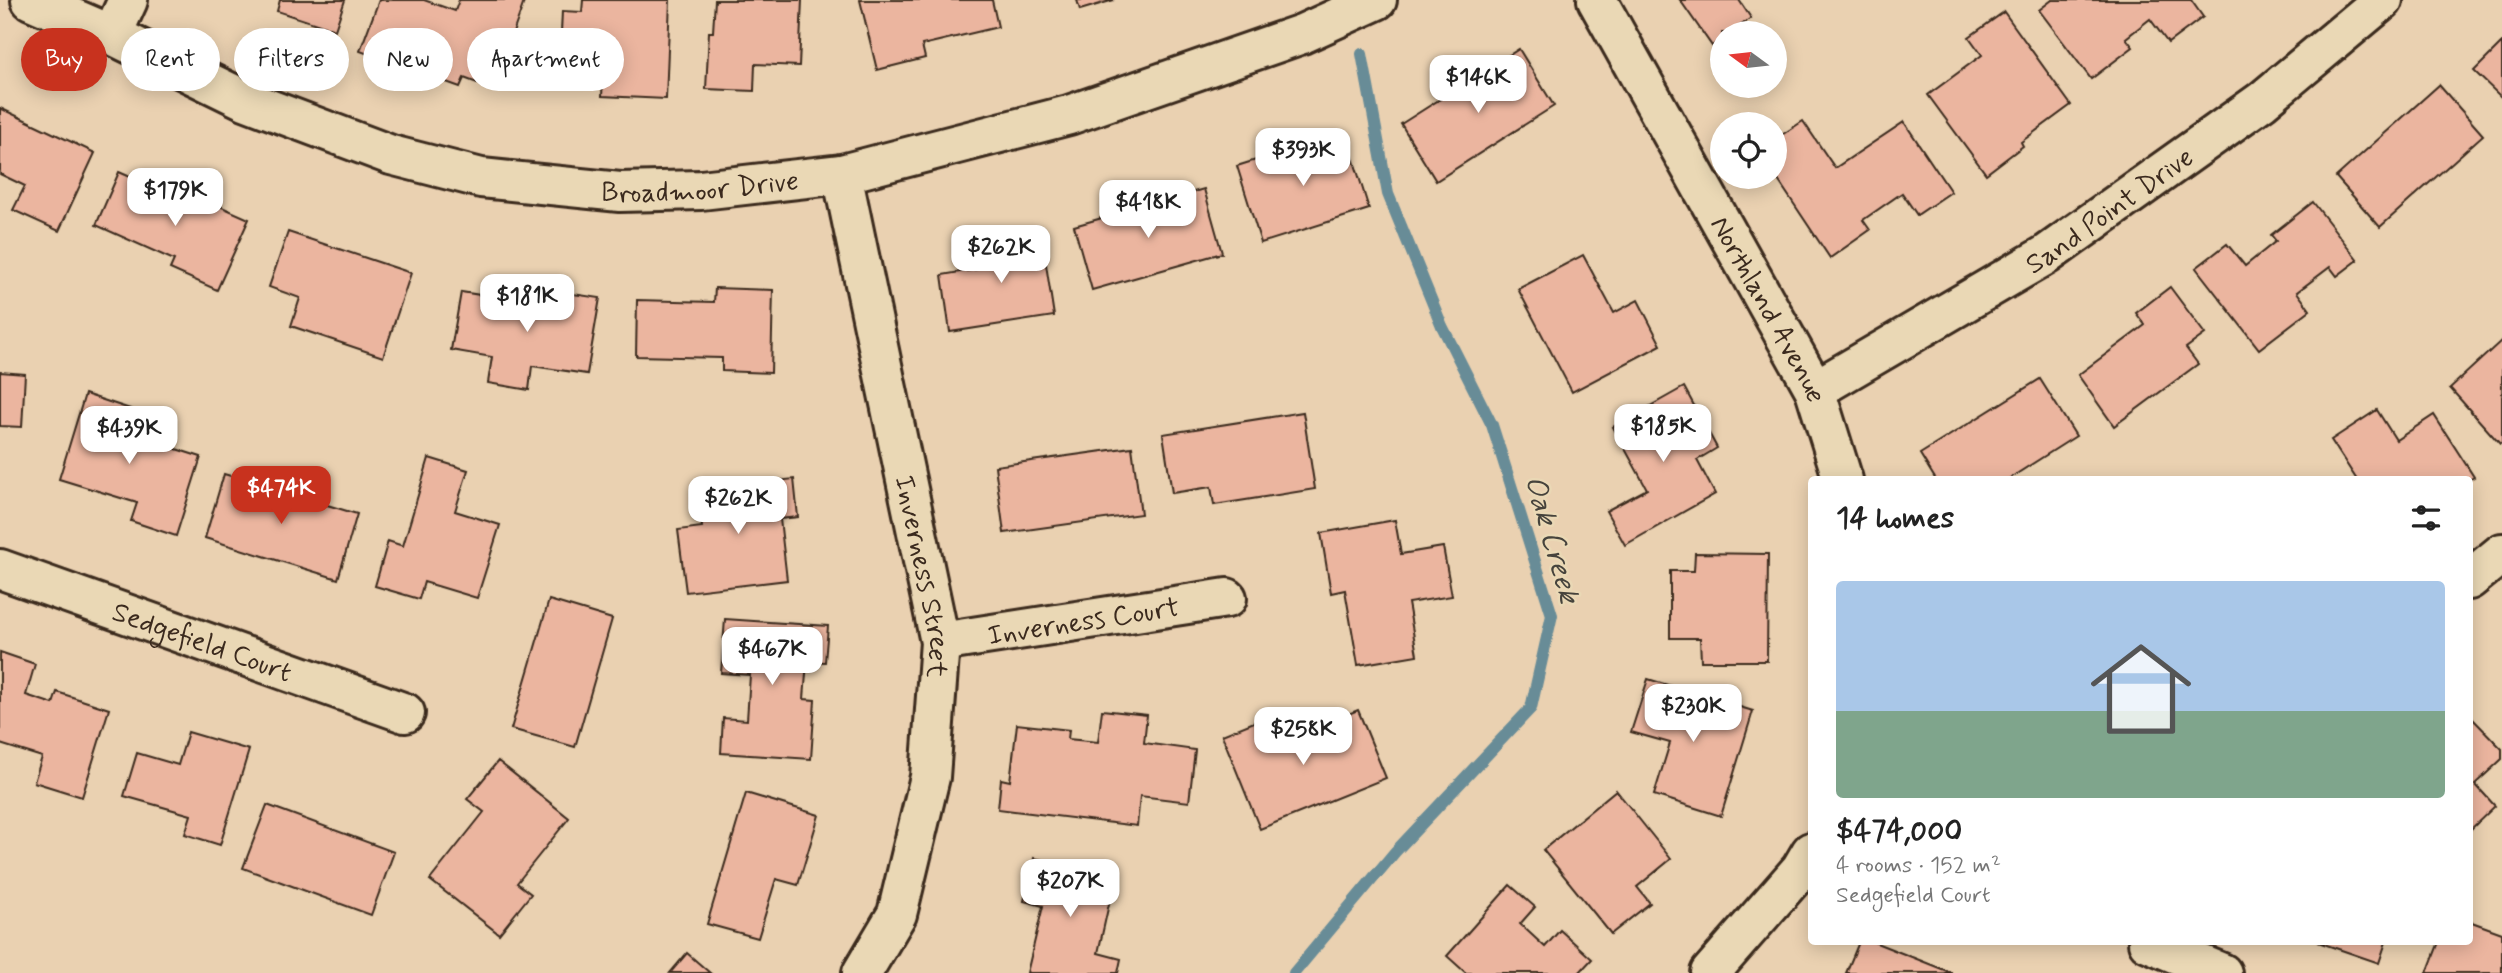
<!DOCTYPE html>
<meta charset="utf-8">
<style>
body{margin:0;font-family:Mynerve,sans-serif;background:#f6f6f6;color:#222;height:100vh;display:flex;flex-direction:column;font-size:26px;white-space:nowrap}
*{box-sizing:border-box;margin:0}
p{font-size:23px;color:#767676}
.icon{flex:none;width:38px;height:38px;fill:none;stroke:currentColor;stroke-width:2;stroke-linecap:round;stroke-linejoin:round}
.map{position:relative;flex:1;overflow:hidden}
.panel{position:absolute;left:1808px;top:476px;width:665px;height:469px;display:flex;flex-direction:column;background:#fff;border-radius:7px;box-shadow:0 4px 18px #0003}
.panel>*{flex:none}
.top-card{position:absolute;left:21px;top:28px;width:665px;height:63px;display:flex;gap:14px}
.needle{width:46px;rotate:285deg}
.controls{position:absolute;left:1710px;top:21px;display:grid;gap:14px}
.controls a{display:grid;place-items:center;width:77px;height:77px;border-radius:50%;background:#fff;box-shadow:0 4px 18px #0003;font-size:35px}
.price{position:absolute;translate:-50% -60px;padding:0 16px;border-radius:14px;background:#fff;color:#222;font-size:23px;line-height:46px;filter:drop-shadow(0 2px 4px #0008)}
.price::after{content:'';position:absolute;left:50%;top:42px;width:21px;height:16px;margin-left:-10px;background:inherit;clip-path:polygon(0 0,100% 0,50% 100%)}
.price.selected{background:#c8321e;color:#fff}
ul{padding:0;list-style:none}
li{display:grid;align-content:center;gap:14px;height:371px;padding:0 28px}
li span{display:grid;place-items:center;height:217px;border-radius:7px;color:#555}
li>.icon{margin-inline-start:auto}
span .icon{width:126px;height:126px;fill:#fffc;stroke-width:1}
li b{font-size:30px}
h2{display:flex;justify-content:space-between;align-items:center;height:84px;padding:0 28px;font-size:30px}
.tag{padding:0 24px;border-radius:32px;background:#fff;box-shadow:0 4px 18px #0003;font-size:24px;line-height:63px}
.tag.selected{background:#c8321e;color:#fff}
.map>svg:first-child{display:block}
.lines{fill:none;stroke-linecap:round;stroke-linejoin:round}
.stream{stroke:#688c97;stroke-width:12}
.building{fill:#ebb59f;stroke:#3b2a1e;stroke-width:2}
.minor-casing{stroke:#3b2a1e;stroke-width:44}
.tertiary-casing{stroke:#3b2a1e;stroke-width:44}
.minor{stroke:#ead8b5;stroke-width:38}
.tertiary{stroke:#ead8b5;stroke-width:38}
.labels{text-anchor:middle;stroke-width:5;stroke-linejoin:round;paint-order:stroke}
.street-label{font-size:28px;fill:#3b2a1e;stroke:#ead8b5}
.water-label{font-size:30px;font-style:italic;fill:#46433c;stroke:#ead8b5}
</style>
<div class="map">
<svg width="2502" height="973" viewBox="0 0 2502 973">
<rect width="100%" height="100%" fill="#ead1b1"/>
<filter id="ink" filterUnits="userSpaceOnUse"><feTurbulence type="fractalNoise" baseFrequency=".0143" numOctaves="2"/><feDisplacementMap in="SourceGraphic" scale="14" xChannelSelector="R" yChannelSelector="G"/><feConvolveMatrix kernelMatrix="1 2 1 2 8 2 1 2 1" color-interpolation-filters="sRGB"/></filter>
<g filter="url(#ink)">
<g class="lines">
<path class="stream" d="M1294 973 1395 852 1531 708 1552 615 1492 425 1442 326 1388 194 1362 54"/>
</g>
<g class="building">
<path d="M280 0H345L335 30 277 11Z"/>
<path d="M379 0H424L455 11 459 0H518L524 2 493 89 464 78 460 87 360 51Z"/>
<path d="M583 0H670L666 99 602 96 603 78 559 76 562 11 582 12Z"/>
<path d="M715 0H802L799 66 755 64 754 91 706 89 709 32H713Z"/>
<path d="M860 0H992L998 27 922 45 925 58 877 70Z"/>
<path d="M1077 0H1114L1080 10Z"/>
<path d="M1680 0H1739L1751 18 1730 33H1722V39L1712 46Z"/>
<path d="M2052 0H2191L2203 17 2168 43 2150 19 2126 38 2133 47 2091 79 2039 10Z"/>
<path d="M2004 12 2071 105 2021 142 2023 146 1986 174 1928 95 1982 55 1969 37Z"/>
<path d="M2502 43V98L2474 71Z"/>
<path d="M1519 49 1554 106 1436 181 1401 124Z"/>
<path d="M2439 85 2483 135 2380 227 2336 177Z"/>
<path d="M0 108 95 153 59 231 13 210 25 186 0 174Z"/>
<path d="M1803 121 1835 168 1904 122 1951 192 1917 215 1902 193 1863 220 1870 230 1830 258 1774 174V140Z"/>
<path d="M1345 132 1369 209 1261 243 1237 166Z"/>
<path d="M119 172 192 204 195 195 249 219 217 290 170 269 174 260 96 225Z"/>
<path d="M1204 189 1222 253 1092 290 1074 226Z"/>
<path d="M2313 202 2358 260 2337 276 2330 267 2297 292 2310 310 2259 349 2196 268 2227 244 2245 266 2276 241 2271 235Z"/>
<path d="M288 232 411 273 383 357 291 326 300 298 269 287Z"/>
<path d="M1041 232 1054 316 950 332 942 275 978 269 974 242Z"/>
<path d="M1583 255 1614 313 1638 300 1661 345 1572 392 1518 289Z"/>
<path d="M2170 287 2205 334 2186 348 2198 364 2114 426 2078 375 2145 325 2136 313Z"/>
<path d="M533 288 600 298 587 374 532 366 529 390 488 383 492 357 451 350 461 292 531 303Z"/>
<path d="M715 288 773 290 771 373 722 371V358L636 356 637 300 714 302Z"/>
<path d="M2502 340V442L2500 444 2450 388Z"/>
<path d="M0 372 25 374 22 427 0 426Z"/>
<path d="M2040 379 2076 436 2007 480H1936L1920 454Z"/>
<path d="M1684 387 1717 448 1697 460 1715 494 1625 545 1606 511 1647 489 1613 427Z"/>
<path d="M85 394 133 410 126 433 201 457 176 536 131 521 137 503 59 479Z"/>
<path d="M2377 410 2396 440 2434 415 2474 477 2469 480H2357L2331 440Z"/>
<path d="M1303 412 1315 489 1214 505 1211 487 1172 493 1163 434Z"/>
<path d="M1132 447 1141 514 1004 533 995 466Z"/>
<path d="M429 458 468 470 455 511 500 525 477 598 424 582 419 599 375 586 388 541 403 546Z"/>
<path d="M224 474 357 514 338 579 205 538Z"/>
<path d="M794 479 798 517 780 519 787 580 686 592 678 530 702 527 697 490Z"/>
<path d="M1395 520 1401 554 1443 547 1452 596 1408 603 1417 655 1358 665 1345 590 1331 593 1321 533Z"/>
<path d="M1695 553 1768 554 1767 661H1701L1700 638H1670V571H1694Z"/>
<path d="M549 600 612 619 575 747 511 729Z"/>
<path d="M725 619 828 626 825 662 807 661 804 699 815 700 811 759 721 753 723 718 747 720 750 675 721 673Z"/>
<path d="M0 652 35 664 26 695 53 704 57 692 109 709 82 797 34 782 42 757 0 744Z"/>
<path d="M1648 679 1753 711 1721 816 1654 795 1670 743 1631 732Z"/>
<path d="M1102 710 1147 715 1144 743 1195 750 1189 802 1140 796 1137 826 998 809 1001 779 1010 781 1017 724 1069 730 1068 739 1098 742Z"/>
<path d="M1358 710 1386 778 1260 829 1222 735 1259 720 1269 746Z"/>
<path d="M2469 715 2502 749V759L2475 784 2495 806 2469 831Z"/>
<path d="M188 732 249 750 220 845 185 834 191 815 124 796 137 753 178 765Z"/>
<path d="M498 761 569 818 517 883 531 894 499 934 430 880 484 812 467 799Z"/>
<path d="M1616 790 1671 859 1637 887 1650 903 1611 934 1543 850Z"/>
<path d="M746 793 819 815 798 885 776 879 758 938 707 924Z"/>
<path d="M267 805 394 852 371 915 243 868Z"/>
<path d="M1034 858 1115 877 1098 953 1121 959 1118 973H1027L1043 906 1024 901Z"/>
<path d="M1510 885 1535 907 1520 924 1545 947 1560 930 1592 959 1579 973H1466L1447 956Z"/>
<path d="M2469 921 2502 933V973H2427L2439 942H2469Z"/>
<path d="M1859 942H1874L1952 973H1846Z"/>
<path d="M2318 942H2386L2379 963Z"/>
<path d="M687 953 710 973H670Z"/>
</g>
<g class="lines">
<g class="minor-casing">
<g id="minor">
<path id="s1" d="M1597 0 1815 390 1843 480"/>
<path d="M112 35 128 0"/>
<path id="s2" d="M842 174 940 642 930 777 897 914 862 973"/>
<path id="s3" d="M1815 390 2046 255 2262 101 2383 0"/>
<path id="s4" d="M0 569 405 713"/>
<path d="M2469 580 2502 553"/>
<path id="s5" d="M940 642 1227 598"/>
<path d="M2148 942 2222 973"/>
<path d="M1710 973 1801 869 1811 852"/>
</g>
</g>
<g class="tertiary-casing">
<g id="tertiary">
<path id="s6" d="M31 0 112 35 245 100 391 155 481 178 620 192 701 190 842 174 1069 115 1302 34 1377 0"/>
</g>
</g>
<use href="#minor" class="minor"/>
<use href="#tertiary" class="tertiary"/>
</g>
</g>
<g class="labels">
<g class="street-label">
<text dy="10" stroke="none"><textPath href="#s6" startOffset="705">Broadmoor Drive</textPath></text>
<text dy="10" stroke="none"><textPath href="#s3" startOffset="345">Sand Point Drive</textPath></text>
<text dy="10" stroke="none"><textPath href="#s1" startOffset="354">Northland Avenue</textPath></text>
<text dy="10" stroke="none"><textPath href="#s2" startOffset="411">Inverness Street</textPath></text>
<text dy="10" stroke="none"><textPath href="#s5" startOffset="145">Inverness Court</textPath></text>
<text dy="10" stroke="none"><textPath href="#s4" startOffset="215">Sedgefield Court</textPath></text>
</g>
<g class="water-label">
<text transform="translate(1553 539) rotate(74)" y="10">Oak Creek</text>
</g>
</g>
</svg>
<div class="controls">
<a><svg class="needle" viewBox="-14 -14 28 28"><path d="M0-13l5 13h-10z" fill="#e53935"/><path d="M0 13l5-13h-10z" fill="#767676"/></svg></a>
<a><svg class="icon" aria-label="locate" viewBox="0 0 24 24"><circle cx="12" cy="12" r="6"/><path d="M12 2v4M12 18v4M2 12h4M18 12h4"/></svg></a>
</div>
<b class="price" style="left:1478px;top:115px">$146K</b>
<b class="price" style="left:1303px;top:188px">$393K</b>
<b class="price" style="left:175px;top:228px">$179K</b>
<b class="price" style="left:1148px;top:240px">$418K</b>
<b class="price" style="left:1001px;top:285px">$262K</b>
<b class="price" style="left:527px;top:334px">$181K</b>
<b class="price" style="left:1663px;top:464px">$185K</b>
<b class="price" style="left:129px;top:466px">$439K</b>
<b class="price selected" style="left:281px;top:526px">$474K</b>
<b class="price" style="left:738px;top:536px">$262K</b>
<b class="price" style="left:772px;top:687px">$467K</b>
<b class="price" style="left:1693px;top:744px">$230K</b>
<b class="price" style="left:1303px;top:767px">$258K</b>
<b class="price" style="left:1070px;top:919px">$207K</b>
<div class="top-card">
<a class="tag selected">Buy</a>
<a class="tag">Rent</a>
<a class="tag">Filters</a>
<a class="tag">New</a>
<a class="tag">Apartment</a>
</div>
<section class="panel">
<h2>14 homes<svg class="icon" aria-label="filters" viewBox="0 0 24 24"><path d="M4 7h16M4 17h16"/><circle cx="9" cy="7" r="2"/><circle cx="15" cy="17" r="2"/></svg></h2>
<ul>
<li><span style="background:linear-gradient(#a9c7e8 60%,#7fa58c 0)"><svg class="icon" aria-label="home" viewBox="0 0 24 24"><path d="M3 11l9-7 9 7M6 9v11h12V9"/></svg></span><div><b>$474,000</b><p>4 rooms · 152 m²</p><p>Sedgefield Court</p></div></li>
</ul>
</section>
</div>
